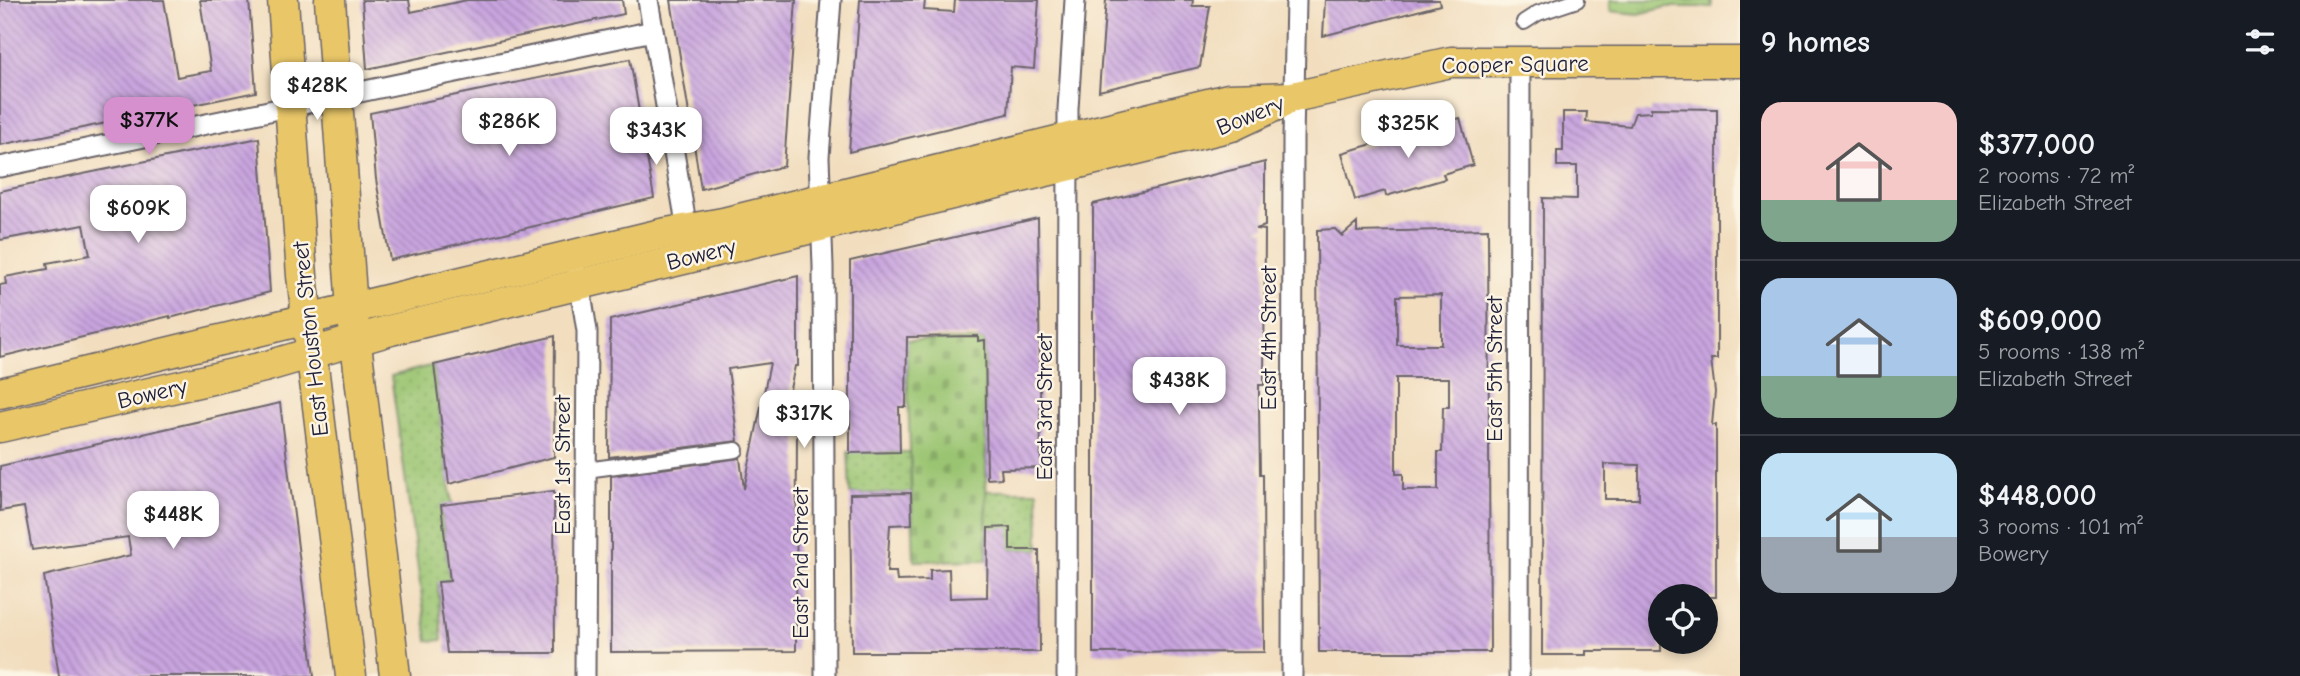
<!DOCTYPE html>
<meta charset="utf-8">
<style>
body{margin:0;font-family:"Comic Neue",sans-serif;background:#242831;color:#f1f3f6;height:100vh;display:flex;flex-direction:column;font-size:26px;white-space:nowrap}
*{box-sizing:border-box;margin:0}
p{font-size:23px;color:#9ea1a6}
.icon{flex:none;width:38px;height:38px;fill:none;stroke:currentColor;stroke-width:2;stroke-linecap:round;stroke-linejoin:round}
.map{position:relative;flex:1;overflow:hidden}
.side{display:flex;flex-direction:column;background:#171b24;width:560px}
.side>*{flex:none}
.fabs{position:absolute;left:1648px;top:584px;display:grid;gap:14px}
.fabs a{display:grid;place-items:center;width:70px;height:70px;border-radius:50%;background:#171b24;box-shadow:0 4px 10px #0003;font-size:35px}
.price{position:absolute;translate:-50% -60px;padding:0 16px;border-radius:14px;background:#fff;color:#222;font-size:23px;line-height:46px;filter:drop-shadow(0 2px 4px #0008)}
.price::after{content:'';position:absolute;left:50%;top:42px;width:21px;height:16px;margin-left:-10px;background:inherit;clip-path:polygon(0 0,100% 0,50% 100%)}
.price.selected{background:#d690ce;color:#111}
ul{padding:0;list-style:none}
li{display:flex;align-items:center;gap:21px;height:175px;padding:0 21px}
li+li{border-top:2px solid #363941}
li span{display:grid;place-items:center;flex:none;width:196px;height:140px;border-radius:21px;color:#555}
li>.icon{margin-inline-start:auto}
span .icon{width:84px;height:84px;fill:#fffc;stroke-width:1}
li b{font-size:30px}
h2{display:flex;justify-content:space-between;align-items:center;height:84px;padding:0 21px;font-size:30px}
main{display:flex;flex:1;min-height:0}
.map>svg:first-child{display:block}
.grass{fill:url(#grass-tufts);stroke:#5e7356;stroke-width:2}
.cemetery{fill:url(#cemetery-stones);stroke:#5e7356;stroke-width:2}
.garden{fill:url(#garden-dots);stroke:#5e7356;stroke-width:2}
.building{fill:url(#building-back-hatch);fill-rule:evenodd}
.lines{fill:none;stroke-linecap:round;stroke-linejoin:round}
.pedestrian-casing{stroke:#6b6469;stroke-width:18}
.minor-casing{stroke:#6b6469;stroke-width:23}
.primary-casing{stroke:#6b6469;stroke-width:33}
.pedestrian{stroke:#fff;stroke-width:14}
.minor{stroke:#fff;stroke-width:19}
.primary{stroke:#e9c769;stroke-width:30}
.labels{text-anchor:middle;stroke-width:5;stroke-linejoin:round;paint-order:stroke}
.street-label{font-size:23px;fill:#22223b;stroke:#fcf5e5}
</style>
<main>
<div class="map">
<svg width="1740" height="676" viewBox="0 0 1740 676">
<defs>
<pattern id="grass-tufts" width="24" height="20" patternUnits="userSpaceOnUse" patternTransform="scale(1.75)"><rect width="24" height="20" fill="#9ac471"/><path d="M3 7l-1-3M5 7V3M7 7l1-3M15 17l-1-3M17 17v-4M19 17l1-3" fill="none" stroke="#84a863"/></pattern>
<pattern id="cemetery-stones" width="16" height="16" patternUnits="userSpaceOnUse" patternTransform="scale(1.75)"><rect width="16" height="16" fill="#9ac471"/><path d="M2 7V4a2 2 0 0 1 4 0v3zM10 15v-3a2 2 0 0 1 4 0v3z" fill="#84a863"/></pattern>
<pattern id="garden-dots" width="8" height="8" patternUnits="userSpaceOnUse" patternTransform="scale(1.75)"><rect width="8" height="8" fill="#9ac471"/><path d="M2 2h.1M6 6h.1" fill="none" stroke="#84a863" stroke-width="1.8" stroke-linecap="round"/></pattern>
<pattern id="building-back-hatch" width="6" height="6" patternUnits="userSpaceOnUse" patternTransform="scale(1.75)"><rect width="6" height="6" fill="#c9a5df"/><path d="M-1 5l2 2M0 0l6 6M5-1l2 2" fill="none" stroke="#a386b6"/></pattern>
</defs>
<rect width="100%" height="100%" fill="#fcf5e5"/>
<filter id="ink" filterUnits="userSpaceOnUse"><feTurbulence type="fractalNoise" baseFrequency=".0143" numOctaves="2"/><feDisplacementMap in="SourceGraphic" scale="14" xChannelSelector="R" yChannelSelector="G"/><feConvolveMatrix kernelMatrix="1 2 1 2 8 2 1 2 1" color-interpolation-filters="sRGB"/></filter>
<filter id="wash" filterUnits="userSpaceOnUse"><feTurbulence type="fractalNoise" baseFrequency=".00686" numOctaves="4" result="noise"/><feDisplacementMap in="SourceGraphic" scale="28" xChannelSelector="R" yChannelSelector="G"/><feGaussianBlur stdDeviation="1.57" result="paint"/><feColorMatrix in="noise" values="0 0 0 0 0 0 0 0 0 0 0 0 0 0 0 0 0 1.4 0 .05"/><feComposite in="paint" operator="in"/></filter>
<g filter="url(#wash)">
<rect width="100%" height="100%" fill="#f2debf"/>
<path class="grass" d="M1610 0H1705L1712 2V7H1666L1639 14 1610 11Z"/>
<path class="cemetery" d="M906 340H985L987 560 914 561Z"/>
<g class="garden">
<path d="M434 365 452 505 441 506 450 581 438 583 442 640 428 641 391 376Z"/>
<path d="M848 452H910L911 493 850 494Z"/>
<path d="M986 491H1038L1039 550H987Z"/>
</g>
<g id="blocks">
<g class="building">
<path d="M0 0H164L177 77 211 71 200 0H249L256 92 0 145Z"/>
<path d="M362 0H409L411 12 467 0H622L624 14 367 69Z"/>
<path d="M671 0H796L784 166 701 189Z"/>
<path d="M860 0H925L924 10 954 12 955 0H1039L1034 69 1011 67 1008 114 849 152Z"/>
<path d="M1106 0H1193L1192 6H1210L1200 67 1099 91Z"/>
<path d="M1325 0H1439L1440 5 1323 36Z"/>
<path d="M630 59 654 198 390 260 376 179 370 113Z"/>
<path d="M1651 108 1717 109V359H1711L1715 392 1712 425H1716V597H1661V651H1586V655H1542L1543 198 1577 199V166H1557V151H1563V112H1587L1586 122 1630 126 1635 113 1651 112ZM1605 464 1639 465V499H1605Z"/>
<path d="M1460 118 1473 165 1443 174 1445 179 1386 196 1385 191 1355 200 1342 153Z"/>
<path d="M259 138 270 292 170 318V316L0 357V285L6 284 5 277 48 269 47 263 90 255 84 225 0 240V191Z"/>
<path d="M1265 162V226L1256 229 1265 230 1264 385H1259V407L1260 474H1263L1264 652 1093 653V204Z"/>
<path d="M1038 218 1041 468 1001 469 1002 478 987 479 985 340 978 341V336L907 337 906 407H899L900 452 850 453V261Z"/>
<path d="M1357 223V232L1488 229 1490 652H1319L1317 230 1335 229 1342 236ZM1441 295V345H1397V296ZM1396 378H1449V407H1443L1442 452H1438V490H1403V474H1396Z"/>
<path d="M798 276V366H795L781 430H797L796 651 611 652V476L740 458 744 489 770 363 728 369 738 441 609 457 610 320Z"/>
<path d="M555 336 554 457 449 484 434 365Z"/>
<path d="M280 403 314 676H59L44 576 131 555 128 537 32 550 24 507 0 511V466Z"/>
<path d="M554 491 555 653H447L438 582 450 581 441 505Z"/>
<path d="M911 493 912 524 890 525 887 572H896L897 581 930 580V570L949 569 950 598 987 597 988 528 1010 527V550H1039L1040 652H852L850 494Z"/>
</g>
</g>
</g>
<g filter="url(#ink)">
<use href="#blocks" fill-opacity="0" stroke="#6b6469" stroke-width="2"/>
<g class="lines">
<g class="pedestrian-casing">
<g id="pedestrian">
<path d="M1524 22 1538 13 1577 0"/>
<path d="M586 470 736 450"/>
</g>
</g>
<g class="minor-casing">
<g id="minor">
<path d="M648 0 689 241"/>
<path d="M0 167 653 31"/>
<path d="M578 274 587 331 585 676"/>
<path d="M825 676 823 266 819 157 831 0"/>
<path d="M1067 676 1068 109 1075 0"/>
<path d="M1292 676 1293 139 1296 0"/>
<path d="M1519 676 1520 62"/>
</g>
</g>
<g class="primary-casing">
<g id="primary">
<path d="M283 0 302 276 351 676"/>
<path d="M330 0 352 309 395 676"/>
<path d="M0 393 661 234 723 223 1228 99 1293 97 1451 62H1740"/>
<path d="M0 427 264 367 391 330 1232 126 1283 102"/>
</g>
</g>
<use href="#pedestrian" class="pedestrian"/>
<use href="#minor" class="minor"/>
<use href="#primary" class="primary"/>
</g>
</g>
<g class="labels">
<g class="street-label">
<text transform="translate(1515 64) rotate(-1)" y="8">Cooper Square</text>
<text transform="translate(1250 115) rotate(-22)" y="8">Bowery</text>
<text transform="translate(701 254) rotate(-14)" y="8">Bowery</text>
<text transform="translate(1268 338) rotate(-90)" y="8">East 4th Street</text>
<text transform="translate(310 339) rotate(-96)" y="8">East Houston Street</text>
<text transform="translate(1494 369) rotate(-90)" y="8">East 5th Street</text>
<text transform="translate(152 393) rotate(-13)" y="8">Bowery</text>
<text transform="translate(1044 407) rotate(-90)" y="8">East 3rd Street</text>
<text transform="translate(562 465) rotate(-90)" y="8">East 1st Street</text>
<text transform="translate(800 563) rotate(-90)" y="8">East 2nd Street</text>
</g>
</g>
</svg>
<div class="fabs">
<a><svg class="icon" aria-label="locate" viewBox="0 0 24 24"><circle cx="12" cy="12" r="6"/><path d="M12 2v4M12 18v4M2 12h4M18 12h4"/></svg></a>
</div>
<b class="price" style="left:317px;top:122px">$428K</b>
<b class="price selected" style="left:149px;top:157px">$377K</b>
<b class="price" style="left:509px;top:158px">$286K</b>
<b class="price" style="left:1408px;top:160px">$325K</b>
<b class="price" style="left:656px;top:167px">$343K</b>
<b class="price" style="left:138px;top:245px">$609K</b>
<b class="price" style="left:1179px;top:417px">$438K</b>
<b class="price" style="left:804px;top:450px">$317K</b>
<b class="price" style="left:173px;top:551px">$448K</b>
</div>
<section class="side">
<h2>9 homes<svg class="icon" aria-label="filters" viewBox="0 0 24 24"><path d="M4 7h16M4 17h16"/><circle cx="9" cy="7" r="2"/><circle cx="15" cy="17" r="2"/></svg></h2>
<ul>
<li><span style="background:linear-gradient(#f6c9c9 70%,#7fa58c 0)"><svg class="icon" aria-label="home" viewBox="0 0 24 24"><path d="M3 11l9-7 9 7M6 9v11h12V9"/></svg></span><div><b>$377,000</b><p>2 rooms · 72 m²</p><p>Elizabeth Street</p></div></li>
<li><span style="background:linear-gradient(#a9c7e8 70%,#7fa58c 0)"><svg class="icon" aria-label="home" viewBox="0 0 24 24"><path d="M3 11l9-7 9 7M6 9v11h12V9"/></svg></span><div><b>$609,000</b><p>5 rooms · 138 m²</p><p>Elizabeth Street</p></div></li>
<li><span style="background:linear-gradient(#bfe0f5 60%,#9aa5b1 0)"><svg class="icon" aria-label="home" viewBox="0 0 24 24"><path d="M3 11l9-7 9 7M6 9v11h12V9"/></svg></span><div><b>$448,000</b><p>3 rooms · 101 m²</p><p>Bowery</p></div></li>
</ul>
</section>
</main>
